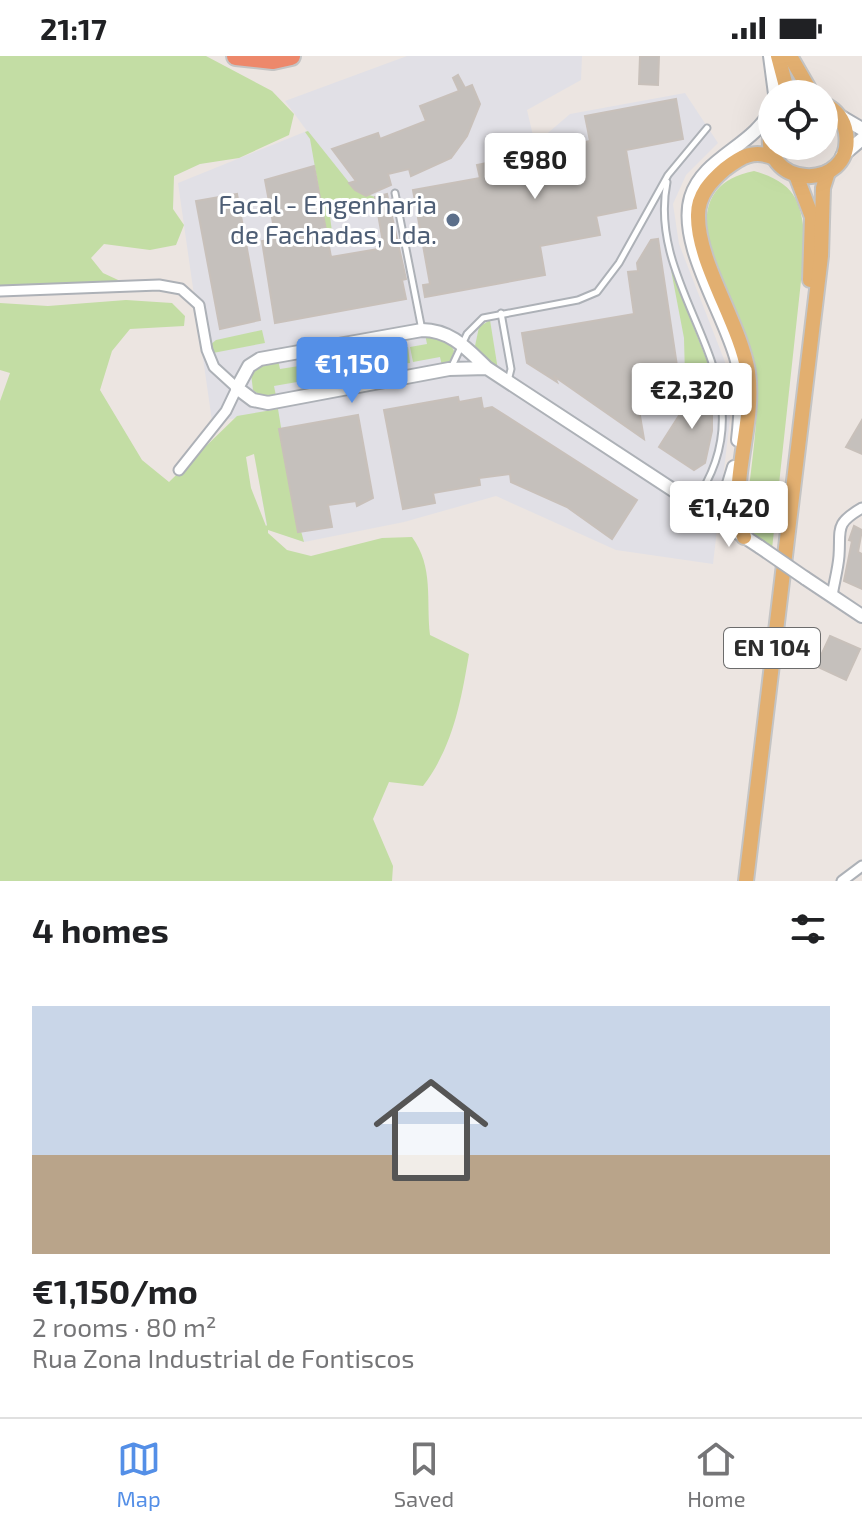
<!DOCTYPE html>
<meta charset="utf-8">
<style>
body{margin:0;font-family:"Exo 2",sans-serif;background:#f6f6f6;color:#202124;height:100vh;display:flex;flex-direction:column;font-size:30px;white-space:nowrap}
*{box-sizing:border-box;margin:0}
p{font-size:26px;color:#757577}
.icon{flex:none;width:44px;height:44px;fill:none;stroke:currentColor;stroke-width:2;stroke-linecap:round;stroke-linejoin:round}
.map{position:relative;height:825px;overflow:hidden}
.side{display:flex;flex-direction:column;background:#fff;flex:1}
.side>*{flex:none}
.controls{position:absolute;left:758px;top:24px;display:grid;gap:16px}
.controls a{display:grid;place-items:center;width:80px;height:80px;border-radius:50%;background:#fff;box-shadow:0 8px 32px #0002;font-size:40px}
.price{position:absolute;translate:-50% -68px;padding:0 18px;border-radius:8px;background:#fff;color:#222;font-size:26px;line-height:52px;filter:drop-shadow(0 2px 4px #0008)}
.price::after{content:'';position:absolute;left:50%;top:48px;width:24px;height:18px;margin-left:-12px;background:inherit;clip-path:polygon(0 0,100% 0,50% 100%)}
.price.current{background:#548fe7;color:#fff}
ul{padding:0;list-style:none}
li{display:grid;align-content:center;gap:16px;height:424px;padding:0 32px}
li+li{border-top:2px solid #e0e0e0}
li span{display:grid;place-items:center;height:248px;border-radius:0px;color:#555}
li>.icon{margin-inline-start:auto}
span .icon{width:144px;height:144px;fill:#fffc;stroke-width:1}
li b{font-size:34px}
h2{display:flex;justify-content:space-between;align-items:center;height:96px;padding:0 32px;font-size:34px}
.status{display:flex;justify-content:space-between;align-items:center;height:56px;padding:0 40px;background:#fff;direction:ltr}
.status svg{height:22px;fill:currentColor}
.tabs{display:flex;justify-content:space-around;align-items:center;height:112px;border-top:2px solid #e0e0e0;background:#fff;font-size:22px;color:#757577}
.tabs a{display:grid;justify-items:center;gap:4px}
.tabs .current{color:#548fe7}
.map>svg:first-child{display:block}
.industrial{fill:#e1e0e6}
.green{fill:#c3dda4;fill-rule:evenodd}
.building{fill:#c5c0bc;stroke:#c8c0ba;stroke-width:2}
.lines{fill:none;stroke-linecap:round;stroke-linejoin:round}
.service-casing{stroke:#adb1b7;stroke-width:9}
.minor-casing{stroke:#adb1b7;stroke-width:13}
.tertiary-casing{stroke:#adb1b7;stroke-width:16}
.primary-casing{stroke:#c4c4c4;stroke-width:18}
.motorway-casing{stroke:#c4c4c4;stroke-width:22}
.service{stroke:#fff;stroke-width:5}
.minor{stroke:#fff;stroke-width:9}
.tertiary{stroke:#fff;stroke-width:12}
.primary{stroke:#e2af70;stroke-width:14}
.motorway{stroke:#ed886b;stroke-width:18}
.tertiary-bridge-casing{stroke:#adb1b7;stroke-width:16;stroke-linecap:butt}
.tertiary-bridge{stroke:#fff;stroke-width:12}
.service-dot{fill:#5c6f8a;stroke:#fff;stroke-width:3}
.labels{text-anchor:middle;stroke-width:6;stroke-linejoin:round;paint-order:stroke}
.shield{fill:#fff;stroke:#6c6c6c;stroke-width:2}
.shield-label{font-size:24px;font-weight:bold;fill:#2d2d2d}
.service-label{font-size:26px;fill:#4e5e75;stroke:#fff;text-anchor:end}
</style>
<div class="status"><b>21:17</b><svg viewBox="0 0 49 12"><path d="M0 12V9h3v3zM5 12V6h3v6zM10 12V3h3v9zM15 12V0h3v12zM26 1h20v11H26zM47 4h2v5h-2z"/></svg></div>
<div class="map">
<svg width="862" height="825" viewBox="0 0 862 825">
<rect width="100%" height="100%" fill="#ece5e1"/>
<path class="industrial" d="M407 0H582L581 24 527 54 535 88 570 58 685 37 718 87 686 119 673 148 679 188 725 306 730 331 731 354 713 508 616 494 496 440 404 466 304 486 267 473 249 361 212 365 178 127 307 75 285 45Z"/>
<g class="green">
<path d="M0 0H206L272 35 294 58 289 79 239 102 200 108 174 120 173 153 184 169 176 189 150 194 104 188 91 202 103 217 129 229H0Z"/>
<path d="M308 75 355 134 375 141 376 147 329 153 333 183 328 185 310 83 305 76Z"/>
<path d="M754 115C796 127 802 146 805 188L772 493 751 478 746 466C748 421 764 349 753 307 740 250 655 135 754 115Z"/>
<path d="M671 214 717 330 698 319 695 323 685 321 684 282Z"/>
<path d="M126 244 172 247 185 260 184 270 130 273 112 295 100 334 142 404 169 426 237 360 278 353 298 475H301L304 486 268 474V477L287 494 311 500 382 482 412 481C434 511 426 544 430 579L469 598C461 645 453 691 423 730L389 726 373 763 393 810 392 825H0V345L10 317 0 314V247L48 250ZM254 398 267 469 266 470 251 432 246 401Z"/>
<path d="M490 264 498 314 475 290 479 271Z"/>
<path d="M262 274 265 287 213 297 210 289 216 284Z"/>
<path d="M425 278 449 285 454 295 450 306 442 310 440 301 413 306 410 291 427 288Z"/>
<path d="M408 291 410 307 397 308 395 300 385 302 384 295Z"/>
<path d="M380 296 386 310 322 322 320 306Z"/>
<path d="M278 304 280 313 318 307 320 322 274 330 276 340 262 341 253 334 251 318 260 309Z"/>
</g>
<g class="building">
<path d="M640 0H659L658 29 639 28Z"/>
<path d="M458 19 465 32 472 29 480 48 467 80 451 102 411 120 409 113 388 118 391 129 366 140 355 134 349 127 356 125 332 93 378 77 380 83 426 65 420 50 459 35 453 22Z"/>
<path d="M676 43 683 83 626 94 636 152 596 160 600 179 540 190 545 219 425 241 423 229 430 228 413 134 480 122 477 109 590 85 585 60Z"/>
<path d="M314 110 331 201 384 192 375 141 387 138 406 223 402 224 406 243 275 267 262 185 276 183 265 124Z"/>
<path d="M237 138 260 264 220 273 196 145Z"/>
<path d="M658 183 680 330 636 336 644 383 555 321 557 326 527 307 522 277 634 258 628 216 638 215 637 207 651 184Z"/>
<path d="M698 330 712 339V375L705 407 694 414 659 391Z"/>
<path d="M458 341 459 346 481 342 483 353 492 351 637 444 612 483 567 451 511 426 510 418 479 422 480 429 433 437 435 447 403 453 384 354Z"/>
<path d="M358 359 373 442 357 450 356 445 328 449 332 471 298 476 279 373Z"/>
<path d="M862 364V398L846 391Z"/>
<path d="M854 470 862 474 858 496 862 498V533L844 525 852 485 849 484Z"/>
<path d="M830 580 860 593 846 624 816 610Z"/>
</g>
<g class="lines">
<g class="service-casing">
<g id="service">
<path d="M667 126C644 242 779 326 694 447"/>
<path d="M395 137 422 274"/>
<path d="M501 257 511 313 508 325"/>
<path d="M452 310 467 278 483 262 578 244 597 236 619 207 668 119 707 72"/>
</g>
</g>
<g class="minor-casing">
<g id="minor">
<path d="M0 235 159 229 181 233 199 249 207 294 214 311 237 332 226 355 179 414"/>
<path d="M832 540C834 527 838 513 839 500 841 473 834 468 862 452"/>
<path d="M842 825 862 810"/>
</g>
</g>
<g class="tertiary-casing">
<g id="tertiary">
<path d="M770 0 775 38"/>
<path d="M838 59 862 73"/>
<path d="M842 100 862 83"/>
<path d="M487 312 449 313 268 347 253 344 237 332 249 310 260 303 422 274C451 274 467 293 487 312L760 491"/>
<path d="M738 384C741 358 743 330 737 305 725 258 677 188 691 141 703 101 755 90 772 52"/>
<path d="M718 464 734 411"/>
<path d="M805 522 862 560"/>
</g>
</g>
<g class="primary-casing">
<g id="primary">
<path d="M778 0 788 38"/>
<path d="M790 0 812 38"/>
<path d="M772 70C754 133 855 138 846 77 844 64 836 54 824 48"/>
<path d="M796 119 812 161 810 224"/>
<path d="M718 464 738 451"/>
<path d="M744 481C726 430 756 370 748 316 740 267 697 206 698 159 698 139 711 125 725 113 742 100 754 93 775 102"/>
<path d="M746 825 821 200 823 132 828 116"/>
</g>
</g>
<g class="motorway-casing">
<path id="motorway" d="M236 0 273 4 291 0"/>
</g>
<use href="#service" class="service"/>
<use href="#minor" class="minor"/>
<use href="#tertiary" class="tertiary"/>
<use href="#primary" class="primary"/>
<use href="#motorway" class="motorway"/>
<g class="tertiary-bridge-casing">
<path id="tertiary-bridge" d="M760 491 805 522"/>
</g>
<use href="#tertiary-bridge" class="tertiary-bridge"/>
</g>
<circle class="service-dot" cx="453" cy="164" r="8"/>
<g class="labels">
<rect class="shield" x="724" y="572" width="96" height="40" rx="6"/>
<g class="shield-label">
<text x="772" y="600">EN 104</text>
</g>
<g class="service-label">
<text x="437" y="158">Facal - Engenharia<tspan x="437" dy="30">de Fachadas, Lda.</tspan></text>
</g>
</g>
</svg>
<div class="controls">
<a><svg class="icon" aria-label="locate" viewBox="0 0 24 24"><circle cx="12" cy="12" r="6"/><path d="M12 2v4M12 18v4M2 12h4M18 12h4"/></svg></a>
</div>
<b class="price" style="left:535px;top:145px">€980</b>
<b class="price current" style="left:352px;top:349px">€1,150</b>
<b class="price" style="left:692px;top:375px">€2,320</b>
<b class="price" style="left:729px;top:493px">€1,420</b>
</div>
<section class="side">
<h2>4 homes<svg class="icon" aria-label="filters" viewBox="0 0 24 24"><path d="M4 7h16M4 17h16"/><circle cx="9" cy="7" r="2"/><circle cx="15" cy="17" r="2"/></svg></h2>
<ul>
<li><span style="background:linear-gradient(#c9d6e8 60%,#b9a48a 0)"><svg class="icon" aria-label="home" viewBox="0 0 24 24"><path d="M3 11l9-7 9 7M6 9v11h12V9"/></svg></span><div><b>€1,150/mo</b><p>2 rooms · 80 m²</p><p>Rua Zona Industrial de Fontiscos</p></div></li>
</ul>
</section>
<nav class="tabs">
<a class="current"><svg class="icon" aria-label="map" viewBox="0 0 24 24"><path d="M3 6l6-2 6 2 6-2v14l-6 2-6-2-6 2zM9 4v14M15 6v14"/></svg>Map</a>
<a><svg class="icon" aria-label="saved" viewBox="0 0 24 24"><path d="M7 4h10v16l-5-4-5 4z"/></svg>Saved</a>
<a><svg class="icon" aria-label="home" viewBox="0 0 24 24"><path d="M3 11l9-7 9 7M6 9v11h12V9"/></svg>Home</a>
</nav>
